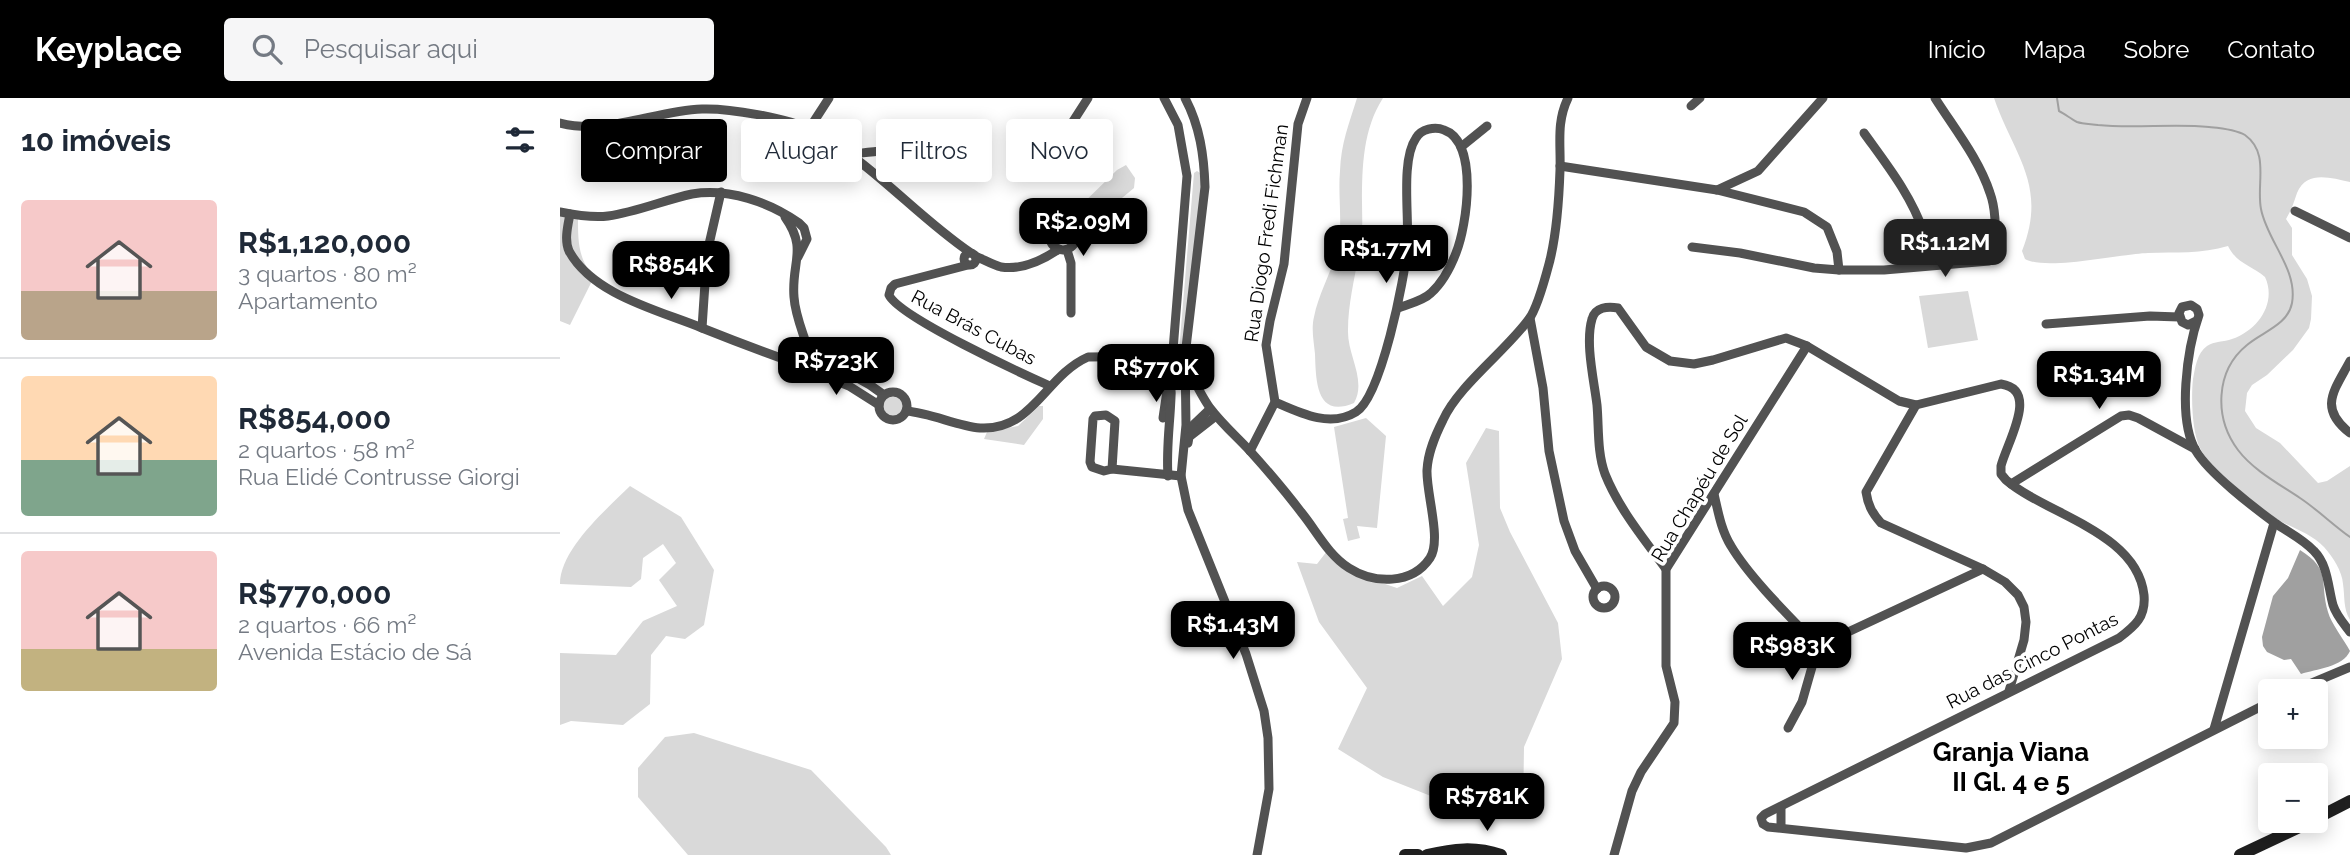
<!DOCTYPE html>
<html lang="pt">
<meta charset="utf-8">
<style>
body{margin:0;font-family:Raleway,sans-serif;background:#f6f6f7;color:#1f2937;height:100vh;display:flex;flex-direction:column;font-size:26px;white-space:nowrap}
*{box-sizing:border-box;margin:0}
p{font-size:23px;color:#747a83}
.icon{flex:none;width:38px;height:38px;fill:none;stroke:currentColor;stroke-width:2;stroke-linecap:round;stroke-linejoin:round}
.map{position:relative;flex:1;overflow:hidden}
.details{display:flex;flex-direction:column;background:#fff;width:560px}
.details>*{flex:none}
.hud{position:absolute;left:21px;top:21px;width:665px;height:63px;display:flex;gap:14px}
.tools{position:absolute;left:1698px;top:581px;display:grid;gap:14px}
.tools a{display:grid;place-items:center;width:70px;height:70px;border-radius:7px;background:#fff;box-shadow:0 4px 18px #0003;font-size:35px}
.price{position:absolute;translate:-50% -60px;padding:0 16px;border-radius:14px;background:#000;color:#fff;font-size:23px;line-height:46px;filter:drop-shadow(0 2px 4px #0008)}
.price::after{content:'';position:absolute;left:50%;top:42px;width:21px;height:16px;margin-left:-10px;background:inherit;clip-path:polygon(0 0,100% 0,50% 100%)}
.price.selected{background:#222;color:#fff}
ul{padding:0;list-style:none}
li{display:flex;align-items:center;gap:21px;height:175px;padding:0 21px}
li+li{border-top:2px solid #e0e1e3}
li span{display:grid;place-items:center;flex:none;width:196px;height:140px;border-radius:7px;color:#555}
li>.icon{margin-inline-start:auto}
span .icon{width:84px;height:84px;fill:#fffc;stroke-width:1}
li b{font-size:30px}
h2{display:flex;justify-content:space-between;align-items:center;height:84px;padding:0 21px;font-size:30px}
.pill{padding:0 24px;border-radius:7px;background:#fff;box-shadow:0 4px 18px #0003;font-size:24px;line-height:63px}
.pill.selected{background:#000;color:#fff}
header{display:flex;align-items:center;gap:42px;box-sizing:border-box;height:98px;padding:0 35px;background:#000;color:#fff}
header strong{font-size:33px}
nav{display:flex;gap:38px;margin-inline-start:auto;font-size:24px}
.search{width:490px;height:63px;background:#f6f6f7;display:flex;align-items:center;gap:18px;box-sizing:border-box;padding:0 24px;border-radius:7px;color:#747a83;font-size:26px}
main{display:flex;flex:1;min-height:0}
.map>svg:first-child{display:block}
.green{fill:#d9d9d9}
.water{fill:#a0a0a0}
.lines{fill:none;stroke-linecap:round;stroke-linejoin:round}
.stream{stroke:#a0a0a0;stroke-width:2}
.street{stroke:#525252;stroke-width:9}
.secondary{stroke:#1f1f1f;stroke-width:12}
.labels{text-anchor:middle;stroke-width:7;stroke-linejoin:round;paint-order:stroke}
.street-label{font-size:19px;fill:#000;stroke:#fff}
.district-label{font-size:26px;font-weight:bold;fill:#000;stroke:#fff}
</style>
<header>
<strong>Keyplace</strong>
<div class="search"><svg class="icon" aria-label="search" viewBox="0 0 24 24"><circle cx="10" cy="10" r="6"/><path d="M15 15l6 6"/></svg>Pesquisar aqui</div>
<nav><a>Início</a><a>Mapa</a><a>Sobre</a><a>Contato</a></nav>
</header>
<main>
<section class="details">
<h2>10 imóveis<svg class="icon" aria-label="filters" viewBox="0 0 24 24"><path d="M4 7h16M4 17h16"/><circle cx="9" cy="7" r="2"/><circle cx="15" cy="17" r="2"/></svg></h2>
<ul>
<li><span style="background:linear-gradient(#f6c9c9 65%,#b9a48a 0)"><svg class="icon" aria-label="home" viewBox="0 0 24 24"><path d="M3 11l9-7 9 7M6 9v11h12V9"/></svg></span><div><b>R$1,120,000</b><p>3 quartos · 80 m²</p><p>Apartamento</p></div></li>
<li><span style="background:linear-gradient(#ffd9b3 60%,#7fa58c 0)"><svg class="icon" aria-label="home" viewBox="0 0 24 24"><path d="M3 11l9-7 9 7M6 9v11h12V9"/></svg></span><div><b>R$854,000</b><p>2 quartos · 58 m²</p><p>Rua Elidé Contrusse Giorgi</p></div></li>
<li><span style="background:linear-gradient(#f6c9c9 70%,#c2b280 0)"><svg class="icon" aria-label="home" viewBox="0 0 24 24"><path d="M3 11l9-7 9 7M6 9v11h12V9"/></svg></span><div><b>R$770,000</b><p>2 quartos · 66 m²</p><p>Avenida Estácio de Sá</p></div></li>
</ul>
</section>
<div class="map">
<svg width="1790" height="757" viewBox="0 0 1790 757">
<rect width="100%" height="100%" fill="#fff"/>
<g class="green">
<path d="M797 0H823C803 31 802 69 802 104 802 117 803 129 801 142 797 172 788 202 788 232 787 257 807 282 794 305 756 321 756 283 755 256 754 244 751 231 754 219 759 193 775 169 779 142 782 119 778 96 780 73 781 45 789 26 797 0Z"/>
<path d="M1434 0H1790V84C1770 80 1747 72 1737 95 1734 104 1731 113 1726 121L1732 130V157L1747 181 1752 198 1751 221 1749 230 1733 252 1707 277 1692 287 1687 295 1685 313 1696 330 1720 345 1758 385 1767 383 1790 368V522C1783 510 1785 499 1783 486 1782 473 1773 459 1764 449 1752 436 1733 430 1718 422 1698 409 1650 371 1640 350 1632 334 1631 299 1633 281 1635 270 1637 255 1647 248 1654 243 1664 244 1672 241 1698 232 1717 205 1705 179 1691 167 1677 166 1668 148 1642 156 1615 154 1588 155 1560 156 1486 173 1465 161L1462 153C1488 87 1454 58 1434 0Z"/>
<path d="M566 67 575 80 574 90 521 134 516 126 507 121 557 72Z"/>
<path d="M637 73 643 77 622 256 619 253 634 75Z"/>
<path d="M0 114 18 119C18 143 18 161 34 179L10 227 0 223Z"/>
<path d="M1408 193 1418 242 1368 250 1359 198Z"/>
<circle cx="333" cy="308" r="14"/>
<path d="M479 308H483V321L464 347 424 341 427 334 458 328Z"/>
<path d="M806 320 826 338 817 430 797 428 800 440 788 443 783 421 788 420 774 329Z"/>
<path d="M926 330 939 333 940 410 950 434 998 525 1002 561 964 649 963 715 896 708 823 679 778 651 807 590 759 524 737 464 757 466 767 453 822 485 837 490 862 478 883 508 912 479 919 447 906 365Z"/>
<path d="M70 388 121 419 154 472 144 527 125 541 106 538 91 557 90 606 63 627 11 623 0 627V555L56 557 83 523 117 508 99 482 116 465 103 446 83 460 81 481 71 489 0 486C0 451 47 411 70 388Z"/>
<path d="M134 635 251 672 326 749 331 757H128L78 699V670L105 639Z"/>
</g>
<path class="water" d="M1740 452C1772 472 1759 484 1768 514 1771 525 1784 542 1790 553 1783 569 1756 571 1741 576L1731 561 1724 562 1707 554 1703 548 1702 539 1713 498 1728 480Z"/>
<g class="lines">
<path class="stream" d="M1497 0 1499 13C1505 16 1511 21 1517 24 1523 26 1532 26 1538 27 1575 31 1612 25 1649 29 1660 30 1675 31 1685 37 1710 55 1696 86 1701 111 1707 143 1738 171 1732 205 1728 227 1702 234 1687 247 1655 273 1654 320 1678 352 1693 372 1719 386 1740 400 1758 412 1773 427 1790 439"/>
<g class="street">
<path d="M604 0 618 27 627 78 611 277"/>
<path d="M625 0C640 28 644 58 645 89L625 258 626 327 621 378 628 412 686 556 704 613 708 640 709 691 697 757"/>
<path d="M1131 8 1140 0"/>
<path d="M0 25C49 37 93 13 142 11 169 10 227 20 251 32 311 63 356 118 411 155"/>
<path d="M249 31 269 0"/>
<path d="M1304 35C1327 67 1351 97 1364 135 1367 145 1368 157 1369 167"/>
<path d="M901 49 927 28"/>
<path d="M290 57C324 50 367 54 397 42"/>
<path d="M498 57 503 39 528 0"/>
<path d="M1000 68 1157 92 1244 114 1267 129 1277 154 1279 172"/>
<path d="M1157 92 1198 73 1263 0"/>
<path d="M1735 113 1790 140"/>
<path d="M0 114C15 117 33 120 48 118 77 114 104 102 132 96 169 90 209 104 239 125L244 130 247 141 238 159"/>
<path d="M10 116C8 127 4 142 9 153 33 197 98 212 142 230 172 242 201 253 232 264"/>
<path d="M225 119C248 151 231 165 234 199 235 216 242 232 247 248"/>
<circle cx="503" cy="139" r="13"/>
<path d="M1132 149 1180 155 1254 170 1279 172H1324L1429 163 1435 155C1435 136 1437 114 1430 95 1419 61 1394 30 1375 0"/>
<path d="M507 152 511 165V215"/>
<circle cx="410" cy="161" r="6"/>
<path d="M415 158C423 161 433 167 441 169 461 172 483 162 499 151"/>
<path d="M408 167 335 186 331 190 329 197C339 219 463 276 490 288"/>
<path d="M970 220 983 290 989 353 1004 423 1015 453 1037 491"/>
<path d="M1636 223 1628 227 1622 224 1619 215 1622 209 1631 207 1637 211 1639 217C1627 251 1617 321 1636 353 1649 375 1693 409 1715 425 1728 434 1743 441 1754 453 1768 467 1768 489 1773 507 1776 517 1784 526 1790 534"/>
<path d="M1486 226 1590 218 1619 219"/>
<path d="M142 230 147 155 161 94"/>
<circle cx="243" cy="259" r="12"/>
<path d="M255 256 310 287 324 297"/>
<path d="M1790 263C1774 293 1758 310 1790 335"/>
<path d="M625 264C633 280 640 296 650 310 662 326 677 339 690 353 708 373 725 393 741 414 756 432 768 457 789 470 814 486 852 487 870 460 882 442 866 395 867 372 868 354 875 338 883 322 899 287 946 253 969 221 978 209 986 177 990 162 997 133 999 102 1000 72 1001 46 996 25 1008 0"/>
<path d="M245 270 289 288 319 307"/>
<circle cx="333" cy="308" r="14"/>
<path d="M715 304C740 315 770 330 796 314 821 299 845 180 847 150 850 122 840 63 856 40 861 31 875 28 884 32 919 44 907 128 896 155 891 168 882 185 871 195 863 203 848 206 838 210"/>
<path d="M1356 307 1306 394C1308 407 1312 415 1321 425L1423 471 1445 484 1458 497 1464 509 1466 524 1464 542 1449 593"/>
<path d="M346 313C371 315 397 328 420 330 473 333 485 278 528 259L625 258"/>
<path d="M546 317 555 323 552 371 544 373 532 369 530 364 533 321 535 318Z"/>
<path d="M603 320 608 286"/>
<path d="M629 337 630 330 650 311"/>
<path d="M628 345 629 339 656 318"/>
<path d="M690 353 715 304 706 247 710 223 724 166 738 26 747 0"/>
<path d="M552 371 621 378"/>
<path d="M608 378C606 351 610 326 611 299 612 291 609 285 611 277L627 281"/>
<path d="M1451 386 1561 318 1569 317 1578 320 1635 351"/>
<path d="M1154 396C1158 413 1161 432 1171 448 1190 480 1231 520 1258 548L1423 471"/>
<path d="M1106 471C1084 441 1059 411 1045 376 1037 354 1039 330 1037 307 1034 282 1025 245 1032 221 1035 209 1048 208 1058 210L1086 249 1110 263 1134 266 1153 262 1226 240 1247 248 1339 303 1356 307 1441 286C1480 292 1447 344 1441 368V376L1446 382C1487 417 1577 434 1584 497 1586 519 1575 528 1559 540L1205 716 1201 720 1203 726 1208 729 1406 750 1431 745 1710 604"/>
<circle cx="1044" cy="499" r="11"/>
<path d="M1733 593 1790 569"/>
<path d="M1228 630 1242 604 1258 548"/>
<path d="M1654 631 1714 425"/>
<path d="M1221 729V709"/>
<path d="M1054 757 1072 693 1081 674 1114 625 1115 604 1106 568V471L1247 248"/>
</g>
<g class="secondary">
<path d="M1755 721 1790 703"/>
<path d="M845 757H858"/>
<path d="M867 757C893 751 915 748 941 757"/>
<path d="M1680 757 1752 723"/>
</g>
</g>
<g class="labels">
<g class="street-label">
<text transform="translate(706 135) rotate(-82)" y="7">Rua Diogo Fredi Fichman</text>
<text transform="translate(414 229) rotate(28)" y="7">Rua Brás Cubas</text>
<text transform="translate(1139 390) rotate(-59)" y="7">Rua Chapéu de Sol</text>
<text transform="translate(1472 562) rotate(-27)" y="7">Rua das Cinco Pontas</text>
</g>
<g class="district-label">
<text x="1451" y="663">Granja Viana<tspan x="1451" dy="30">II Gl. 4 e 5</tspan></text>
</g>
</g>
</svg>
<div class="tools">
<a>+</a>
<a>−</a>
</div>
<b class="price" style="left:523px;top:160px">R$2.09M</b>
<b class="price selected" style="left:1385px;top:181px">R$1.12M</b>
<b class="price" style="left:826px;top:187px">R$1.77M</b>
<b class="price" style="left:111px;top:203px">R$854K</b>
<b class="price" style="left:276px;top:299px">R$723K</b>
<b class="price" style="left:596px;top:306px">R$770K</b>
<b class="price" style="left:1539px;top:313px">R$1.34M</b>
<b class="price" style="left:673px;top:563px">R$1.43M</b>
<b class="price" style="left:1232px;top:584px">R$983K</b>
<b class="price" style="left:927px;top:735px">R$781K</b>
<div class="hud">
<a class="pill selected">Comprar</a>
<a class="pill">Alugar</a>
<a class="pill">Filtros</a>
<a class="pill">Novo</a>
</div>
</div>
</main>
